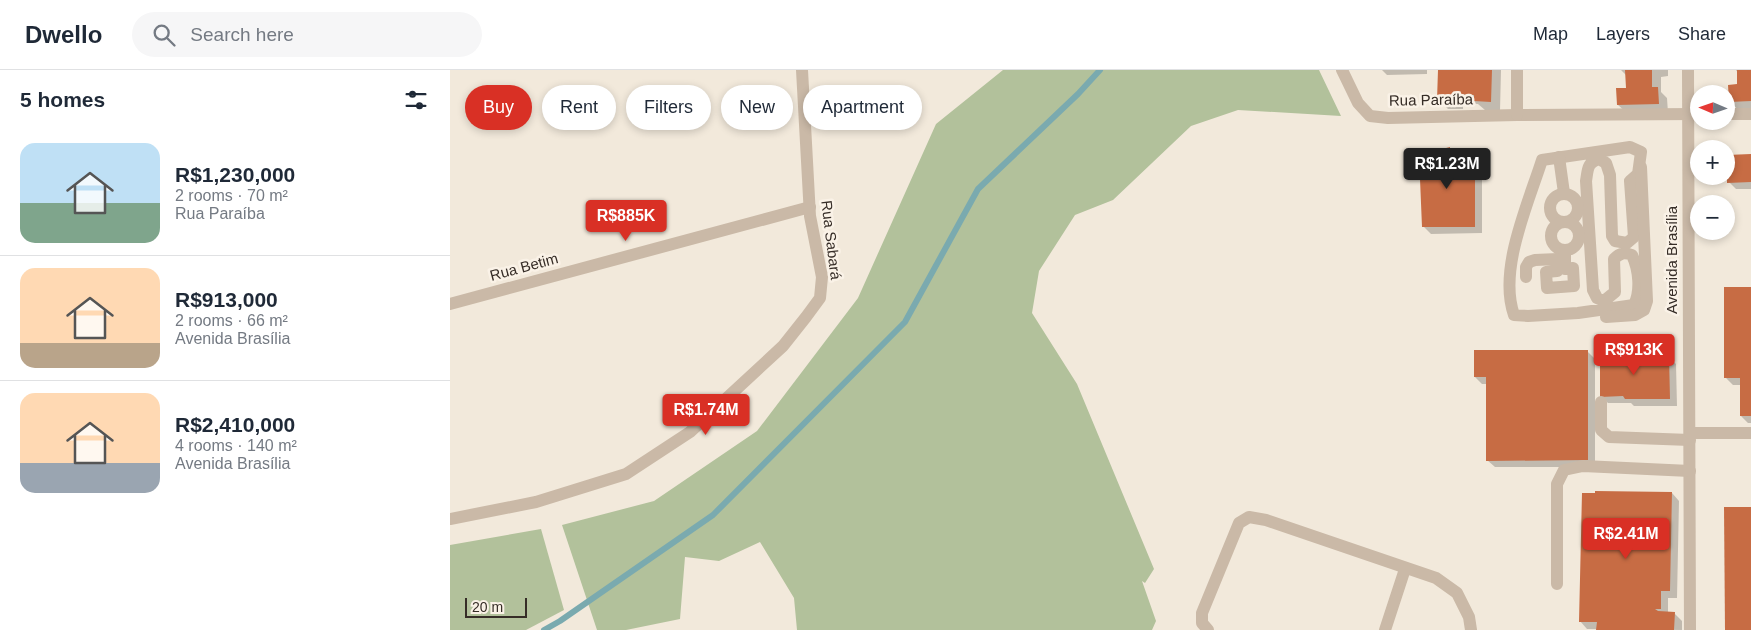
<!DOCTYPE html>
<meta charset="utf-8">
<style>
body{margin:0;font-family:Helvetica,sans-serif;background:#f6f6f7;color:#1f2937;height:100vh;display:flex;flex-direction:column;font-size:19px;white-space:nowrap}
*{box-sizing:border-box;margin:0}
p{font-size:16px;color:#747a83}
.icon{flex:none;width:28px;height:28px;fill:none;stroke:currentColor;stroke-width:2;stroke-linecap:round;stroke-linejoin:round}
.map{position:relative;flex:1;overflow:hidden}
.panel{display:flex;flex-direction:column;background:#fff;width:450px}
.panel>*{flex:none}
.banner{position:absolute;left:15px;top:15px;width:475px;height:45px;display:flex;gap:10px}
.needle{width:32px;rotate:272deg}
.buttons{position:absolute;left:1240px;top:15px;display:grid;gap:10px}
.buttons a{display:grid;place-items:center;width:45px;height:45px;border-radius:50%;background:#fff;box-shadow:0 2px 8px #0003;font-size:25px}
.scale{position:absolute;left:15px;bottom:12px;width:62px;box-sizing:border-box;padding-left:5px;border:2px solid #362d27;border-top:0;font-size:14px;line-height:18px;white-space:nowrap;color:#362d27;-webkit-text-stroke:4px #faf2e7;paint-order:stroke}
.price{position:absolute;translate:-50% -42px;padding:0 11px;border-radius:5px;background:#d93025;color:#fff;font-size:16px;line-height:32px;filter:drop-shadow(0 1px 2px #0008)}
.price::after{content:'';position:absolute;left:50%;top:30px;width:15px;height:11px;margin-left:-8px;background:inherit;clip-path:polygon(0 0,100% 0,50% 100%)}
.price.active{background:#222;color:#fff}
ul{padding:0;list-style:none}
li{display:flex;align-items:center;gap:15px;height:125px;padding:0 20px}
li+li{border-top:1px solid #e0e1e3}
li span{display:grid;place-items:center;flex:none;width:140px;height:100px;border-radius:15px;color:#555}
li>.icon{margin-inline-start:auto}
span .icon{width:60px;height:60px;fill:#fffc;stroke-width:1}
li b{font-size:21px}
h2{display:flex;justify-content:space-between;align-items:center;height:60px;padding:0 20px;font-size:21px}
.pill{padding:0 18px;border-radius:22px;background:#fff;box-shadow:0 2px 8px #0003;font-size:18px;line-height:45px}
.pill.active{background:#d93025;color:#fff}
header{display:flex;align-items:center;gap:30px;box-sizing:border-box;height:70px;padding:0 25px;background:#fff;border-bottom:1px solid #e0e1e3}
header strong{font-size:24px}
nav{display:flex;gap:28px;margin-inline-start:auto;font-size:18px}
.search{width:350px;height:45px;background:#f6f6f7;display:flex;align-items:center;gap:12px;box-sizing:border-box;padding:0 18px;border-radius:28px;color:#747a83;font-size:19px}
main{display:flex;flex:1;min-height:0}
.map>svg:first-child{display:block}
.green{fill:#b2c19b}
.shadow{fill:#0003}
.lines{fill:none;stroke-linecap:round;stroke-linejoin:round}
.stream{stroke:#7aaaaf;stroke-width:6}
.building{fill:#c76c44}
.minor{stroke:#cab9a7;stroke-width:12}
.labels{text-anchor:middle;stroke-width:5;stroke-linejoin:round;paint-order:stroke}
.street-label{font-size:15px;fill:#362d27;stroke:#faf2e7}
</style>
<header>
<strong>Dwello</strong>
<div class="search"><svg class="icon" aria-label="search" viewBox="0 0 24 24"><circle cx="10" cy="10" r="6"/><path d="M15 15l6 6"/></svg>Search here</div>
<nav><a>Map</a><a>Layers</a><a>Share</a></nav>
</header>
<main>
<section class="panel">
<h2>5 homes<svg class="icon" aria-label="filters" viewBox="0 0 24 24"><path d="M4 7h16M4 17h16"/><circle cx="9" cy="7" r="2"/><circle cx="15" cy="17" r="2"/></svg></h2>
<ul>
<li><span style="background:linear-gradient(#bfe0f5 60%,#7fa58c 0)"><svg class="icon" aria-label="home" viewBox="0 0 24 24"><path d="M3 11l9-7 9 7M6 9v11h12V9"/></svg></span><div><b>R$1,230,000</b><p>2 rooms · 70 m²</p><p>Rua Paraíba</p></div></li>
<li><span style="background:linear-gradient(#ffd9b3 75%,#b9a48a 0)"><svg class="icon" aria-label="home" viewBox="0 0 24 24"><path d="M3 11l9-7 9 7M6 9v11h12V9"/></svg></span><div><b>R$913,000</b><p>2 rooms · 66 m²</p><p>Avenida Brasília</p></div></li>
<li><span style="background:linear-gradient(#ffd9b3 70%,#9aa5b1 0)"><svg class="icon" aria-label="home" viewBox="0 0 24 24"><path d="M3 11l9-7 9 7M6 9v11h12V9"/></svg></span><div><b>R$2,410,000</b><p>4 rooms · 140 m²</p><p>Avenida Brasília</p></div></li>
</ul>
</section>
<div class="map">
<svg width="1301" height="560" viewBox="0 0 1301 560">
<rect width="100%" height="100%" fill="#f2e9db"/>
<g class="green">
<path d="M553 0H869L891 46 788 40 741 56 663 130 625 145 589 201 582 243 627 314 704 499 695 513 692 511 706 551 702 560H347L344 528 310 472 269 491 235 487 230 549 176 560H147L112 455 204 431 307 361 408 228 486 54Z"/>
<path d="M91 459 114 540 76 560H0V475Z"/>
</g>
<g class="shadow">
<path d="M932 0H977V4L937 5Z"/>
<path d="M989 0H1051L1050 41 1035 40 1028 34 1013 33V39H998L988 29Z"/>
<path d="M1171 0H1218V6L1211 7V22L1217 28 1218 43 1178 44 1168 35 1177 19V6Z"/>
<path d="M1286 0H1301V41H1289L1280 31 1289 15 1288 3Z"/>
<path d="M1000 79 1007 86 1024 87 1032 94V163L981 164 973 156Z"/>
<path d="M1301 85V119H1286L1279 112Z"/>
<path d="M1301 218V353H1298L1291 346V315H1283L1276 308Z"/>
<path d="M1137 281 1145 289V397H1045L1037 390V314H1032L1025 307Z"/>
<path d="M1170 282 1176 287H1219L1226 294 1227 336H1184L1181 333H1158L1151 326Z"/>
<path d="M1222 423 1229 431 1227 528H1218V543H1224L1232 551V560L1137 559 1130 551Z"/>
</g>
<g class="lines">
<path class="stream" d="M94 560 110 551 263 445 455 252 528 119 628 24 650 0"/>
</g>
<g class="building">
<path d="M988 0H1042L1041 32 1024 31V25L1004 24V30H987Z"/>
<path d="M1175 0H1202V17H1208L1209 34 1167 35 1166 18H1176Z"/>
<path d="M1287 0H1301V31L1279 32 1278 15 1287 14Z"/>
<path d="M1000 77V85L1025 86V157H972L969 85Z"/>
<path d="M1301 84V112L1277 113V85Z"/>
<path d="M1274 217H1301V346H1290V308H1274Z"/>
<path d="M1024 280H1138V390L1036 391V307H1024Z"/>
<path d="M1171 280V286L1219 285 1220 329H1175L1173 326 1150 327V281Z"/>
<path d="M1145 421 1222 422 1220 521H1211V539H1205L1208 541 1225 542 1224 560H1146L1147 552H1129L1132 423H1145Z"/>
<path d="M1274 437H1301V560H1275Z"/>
</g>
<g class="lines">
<g class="minor">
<path d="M892 0 908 33 920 46 938 48 1067 45 1249 44"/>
<path d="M1067 0V45"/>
<path d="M1238 0 1240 560"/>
<path d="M1276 44H1301"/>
<path d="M1180 77 1191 82 1188 104 1180 111 1184 167 1177 173 1165 171 1162 166 1160 105 1156 93 1149 89C1137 93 1138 99 1136 111L1143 220 1147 228 1154 231 1165 222 1164 189C1170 183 1174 182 1182 185 1189 200 1191 221 1184 235L1128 243 1078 246 1064 245C1048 200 1078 134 1092 90Z"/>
<path d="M1109 87 1114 123"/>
<circle cx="1114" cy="138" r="14"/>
<circle cx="1115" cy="166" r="14"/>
<path d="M1076 207V197L1079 192 1085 190 1108 189 1107 201 1096 202 1097 218 1124 216 1123 198 1115 199V180"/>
<path d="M0 234 360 137"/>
<path d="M1156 247 1185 245 1194 240 1197 231 1191 97"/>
<path d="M1151 332V360L1159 367 1240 370"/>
<path d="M1240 363H1301"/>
<path d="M0 449 86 432 176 404 240 362 333 276 356 247 370 228 372 207 360 146 352 0"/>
<path d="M1107 514V414L1114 400 1133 396 1240 401"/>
<path d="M758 560 752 553V543L789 453 799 447 816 450 986 508 1007 523 1019 547 1021 560"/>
<path d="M935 560 955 499"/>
</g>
</g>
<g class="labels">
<g class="street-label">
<text transform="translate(981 30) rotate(-1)" y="5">Rua Paraíba</text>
<text transform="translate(381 170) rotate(83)" y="5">Rua Sabará</text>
<text transform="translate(1222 190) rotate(-90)" y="5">Avenida Brasília</text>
<text transform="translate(74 197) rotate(-15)" y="5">Rua Betim</text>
</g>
</g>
</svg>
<div class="buttons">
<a><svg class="needle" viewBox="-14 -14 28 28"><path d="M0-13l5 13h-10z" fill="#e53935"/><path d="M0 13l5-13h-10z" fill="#747a83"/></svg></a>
<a>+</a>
<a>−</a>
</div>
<div class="scale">20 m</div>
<b class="price active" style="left:997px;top:120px">R$1.23M</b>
<b class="price" style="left:176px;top:172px">R$885K</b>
<b class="price" style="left:1184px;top:306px">R$913K</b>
<b class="price" style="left:256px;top:366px">R$1.74M</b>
<b class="price" style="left:1176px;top:490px">R$2.41M</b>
<div class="banner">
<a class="pill active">Buy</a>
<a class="pill">Rent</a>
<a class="pill">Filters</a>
<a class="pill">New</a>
<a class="pill">Apartment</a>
</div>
</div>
</main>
